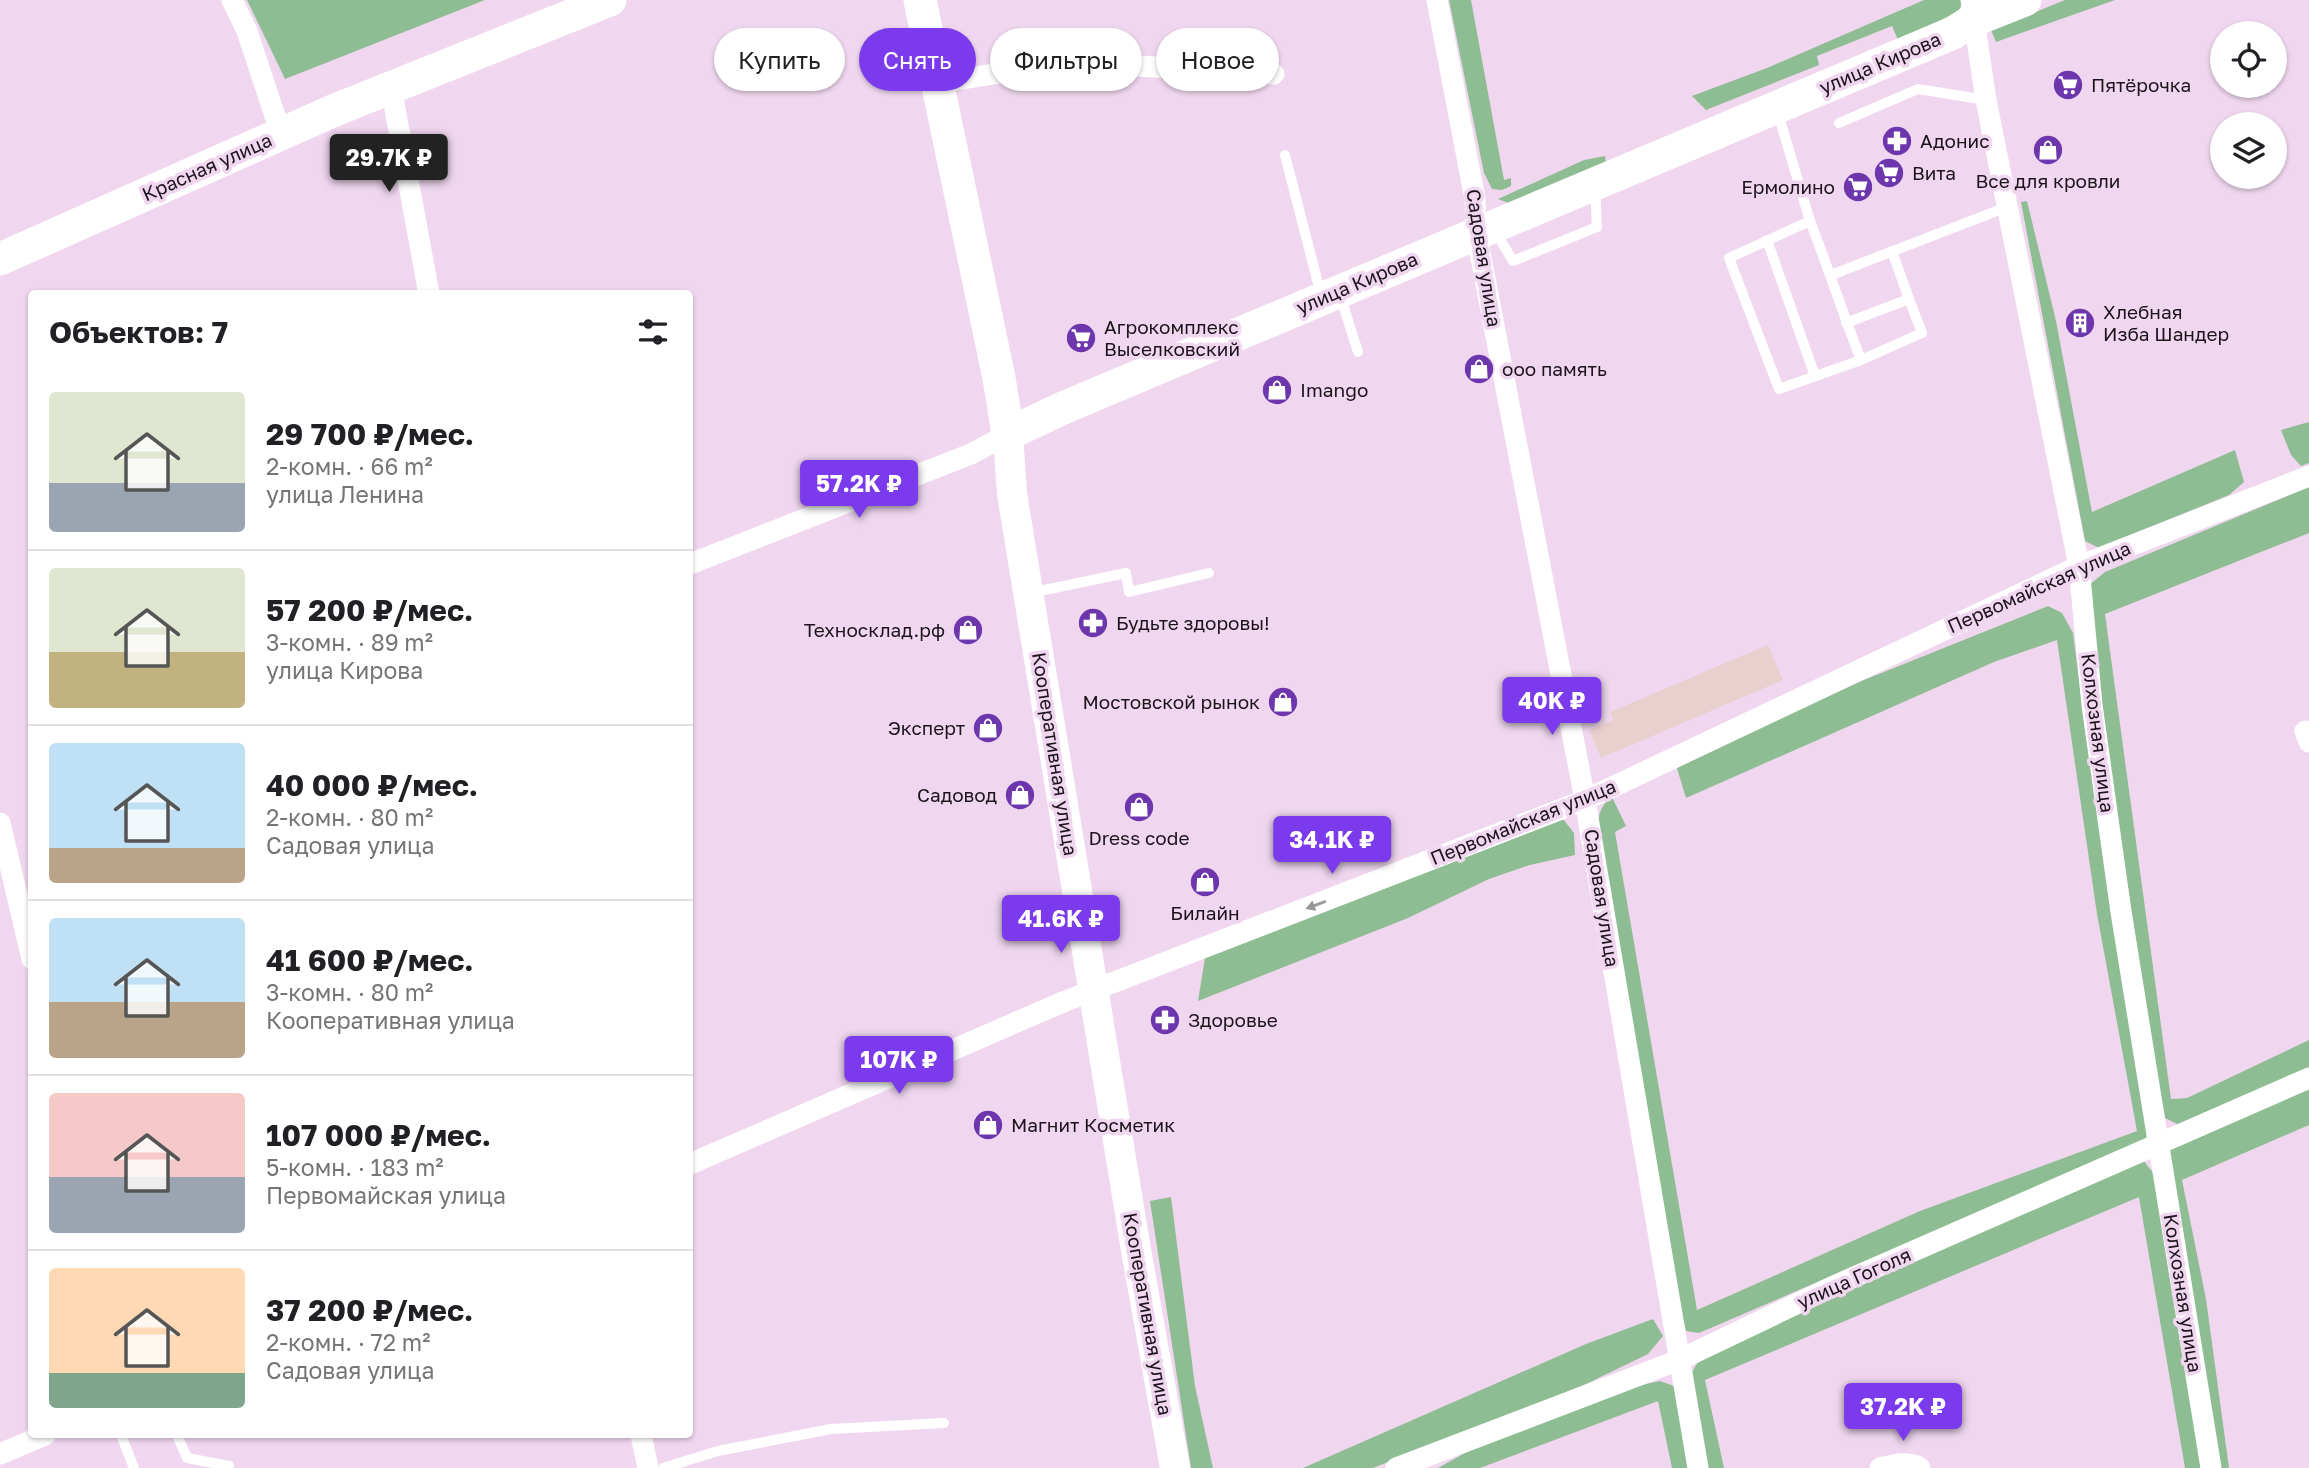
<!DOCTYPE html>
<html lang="ru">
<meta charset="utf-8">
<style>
body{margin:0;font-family:"Golos Text",sans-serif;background:#f2f2f2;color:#202124;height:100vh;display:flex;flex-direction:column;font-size:26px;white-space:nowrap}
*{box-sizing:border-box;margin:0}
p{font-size:23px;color:#757577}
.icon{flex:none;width:38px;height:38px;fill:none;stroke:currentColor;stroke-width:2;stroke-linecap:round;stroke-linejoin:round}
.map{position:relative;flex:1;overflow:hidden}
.drawer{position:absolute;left:28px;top:290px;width:665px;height:1148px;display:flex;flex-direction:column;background:#fff;border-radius:7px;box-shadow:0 2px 5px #0004}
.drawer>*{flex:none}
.banner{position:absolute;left:714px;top:28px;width:665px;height:63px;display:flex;gap:14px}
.controls{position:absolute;left:2210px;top:21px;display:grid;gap:14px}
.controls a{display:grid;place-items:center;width:77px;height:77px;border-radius:50%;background:#fff;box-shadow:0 2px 5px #0004;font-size:35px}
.price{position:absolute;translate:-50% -60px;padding:0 16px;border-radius:7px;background:#7c3aed;color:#fff;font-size:23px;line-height:46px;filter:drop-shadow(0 2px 4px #0008)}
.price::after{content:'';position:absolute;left:50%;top:42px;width:21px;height:16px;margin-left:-10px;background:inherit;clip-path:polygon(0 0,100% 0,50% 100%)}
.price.selected{background:#222;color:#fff}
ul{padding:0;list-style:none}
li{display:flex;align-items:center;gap:21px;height:175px;padding:0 21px}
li+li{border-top:2px solid #e0e0e0}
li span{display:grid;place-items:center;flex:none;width:196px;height:140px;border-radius:7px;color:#555}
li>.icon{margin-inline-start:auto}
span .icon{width:84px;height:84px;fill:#fffc;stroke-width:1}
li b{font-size:30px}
h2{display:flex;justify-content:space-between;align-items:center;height:84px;padding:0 21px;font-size:30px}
.pill{padding:0 24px;border-radius:32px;background:#fff;box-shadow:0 2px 5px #0004;font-size:24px;line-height:63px}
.pill.selected{background:#7c3aed;color:#fff}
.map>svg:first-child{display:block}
.commercial{fill:#eacfcf}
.green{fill:#8ebd93}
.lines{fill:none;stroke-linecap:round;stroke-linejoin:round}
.lane{stroke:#fff;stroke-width:10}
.street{stroke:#fff;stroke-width:21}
.secondary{stroke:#fff;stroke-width:30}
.primary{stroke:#fff;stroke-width:33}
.oneway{fill:#999598}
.labels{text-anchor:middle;stroke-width:7;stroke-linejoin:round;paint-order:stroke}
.street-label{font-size:19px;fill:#1c131b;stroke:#f0d7ef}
.poi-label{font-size:19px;fill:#1c131b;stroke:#f0d7ef;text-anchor:start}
</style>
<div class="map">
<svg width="2309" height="1468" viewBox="0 0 2309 1468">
<rect width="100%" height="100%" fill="#f0d7ef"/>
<path class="commercial" d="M1768 645 1783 680 1601 758 1589 730 1613 720 1610 712Z"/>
<g class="green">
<path d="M247 0H485L285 79Z"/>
<path d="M1449 0H1471L1504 180 1511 178V186L1502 190 1492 189 1484 173Z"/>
<path d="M1924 0H1964L1958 12 1898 40 1892 26 1817 56 1819 65 1706 110 1692 96 1767 68Z"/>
<path d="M2065 0H2115L1996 42 1991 30Z"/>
<path d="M1605 156 1606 163 1511 204 1498 199 1584 160Z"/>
<path d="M2027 201 2056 321 2092 512 2235 450 2244 482 2229 495 2099 548 2085 541 2021 202Z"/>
<path d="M2309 422V463L2301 466 2291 455 2281 430Z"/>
<path d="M2309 487V533L2105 614 2171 1099 2187 1098 2309 1040V1072L2179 1125 2165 1118 2159 1088 2106 746 2088 586 2105 572Z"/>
<path d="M2048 606 2062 613 2073 633 2086 736 2151 1127 2145 1141 1699 1333 1686 1331 1676 1292 1610 885C1605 860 1585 814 1612 797L1626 826 1615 832 1697 1310 1920 1211 2137 1131 2097 914 2057 640 1994 662 1686 798 1676 765 1859 682Z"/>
<path d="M1563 819 1574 833 1575 855 1530 865 1489 879 1408 918 1198 1001 1205 958Z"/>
<path d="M2309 1087V1125L2182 1180 2206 1299 2229 1468H2220L2168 1148Z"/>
<path d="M2143 1160 2154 1174 2201 1468H2185L2139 1197 1705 1380 1724 1468H1708L1692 1372 1699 1360 1849 1286Z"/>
<path d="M1171 1197 1195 1386 1213 1468H1191L1150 1201Z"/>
<path d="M1653 1319 1663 1336 1648 1354 1584 1385 1373 1468H1303L1586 1344Z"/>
<path d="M1660 1381 1677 1387 1690 1468H1672L1658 1401 1480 1468H1438L1481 1444 1632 1387Z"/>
</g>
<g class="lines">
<g class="lane">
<path d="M1777 110 1810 221"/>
<path d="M1839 123 1918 89 1986 100"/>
<path d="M1285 155 1321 295"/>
<path d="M1495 231 1513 261 1597 227 1595 187"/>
<path d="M1767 240 1815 376"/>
<path d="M1892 251 1909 299"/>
<path d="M1831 275 2007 207"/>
<path d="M1340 295 1358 352"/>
<path d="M1846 323 1909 299 1922 333 1861 360 1779 389 1729 258 1810 221C1828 267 1843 314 1861 360"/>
<path d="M1030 593 1126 573 1129 592 1209 573"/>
<path d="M121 1435 134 1468"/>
<path d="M177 1435 187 1458 229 1466V1468"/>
<path d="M663 1468 718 1451 831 1429 944 1423"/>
</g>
<g class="street">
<path d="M232 0 247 31 281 134"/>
<path d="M1437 0 1475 199 1476 232 1585 800 1698 1468"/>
<path d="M1971 0 1986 100 2079 566 2092 705 2121 912 2211 1468"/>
<path d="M937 83 1069 62 1274 74"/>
<path d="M391 87 429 294"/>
<path d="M690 564 971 454 1008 434"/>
<path d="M2305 731 2309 742"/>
<path d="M0 823 32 959"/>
<path d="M690 1164 1063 1002 1585 800 2079 566 2309 476"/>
<path d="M641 1435 648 1468"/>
<path d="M0 1454 45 1435"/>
<path d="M1396 1468 1679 1360 1836 1285 2309 1078"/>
<path d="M1880 1468C1893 1465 1909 1460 1920 1468"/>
</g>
<path class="secondary" d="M1008 434 1012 494 1136 1250 1175 1468"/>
<g class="primary">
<path d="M920 0 999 378 1008 434 1063 408 1953 33 1972 21 2025 0"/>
<path d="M0 259 335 110 610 0"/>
</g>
</g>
<defs><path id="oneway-solid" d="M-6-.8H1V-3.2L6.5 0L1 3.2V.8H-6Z" transform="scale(1.75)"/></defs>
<use class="oneway" href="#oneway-solid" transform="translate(1316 905) rotate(159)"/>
<defs>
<g id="supermarket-disc" transform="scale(1.575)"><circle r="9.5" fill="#6d36ad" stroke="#f0d7ef"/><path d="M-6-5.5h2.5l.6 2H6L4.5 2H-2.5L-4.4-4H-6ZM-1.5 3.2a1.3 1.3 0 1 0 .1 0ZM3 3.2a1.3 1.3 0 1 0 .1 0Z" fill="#fff"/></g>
<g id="pharmacy-disc" transform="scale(1.575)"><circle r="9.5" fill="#6d36ad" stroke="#f0d7ef"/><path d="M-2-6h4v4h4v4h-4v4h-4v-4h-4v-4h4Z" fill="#fff"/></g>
<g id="shop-disc" transform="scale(1.575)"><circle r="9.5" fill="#6d36ad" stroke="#f0d7ef"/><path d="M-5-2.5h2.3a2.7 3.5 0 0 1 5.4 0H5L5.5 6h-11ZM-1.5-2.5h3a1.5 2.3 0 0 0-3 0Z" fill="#fff"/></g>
<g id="building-disc" transform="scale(1.575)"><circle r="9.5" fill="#6d36ad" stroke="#f0d7ef"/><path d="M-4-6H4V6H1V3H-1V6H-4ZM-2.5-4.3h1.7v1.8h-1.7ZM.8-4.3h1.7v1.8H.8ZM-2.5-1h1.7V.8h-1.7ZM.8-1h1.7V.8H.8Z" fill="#fff"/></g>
</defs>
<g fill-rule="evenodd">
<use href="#supermarket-disc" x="2068" y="85"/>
<use href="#pharmacy-disc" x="1897" y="141"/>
<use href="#shop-disc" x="2048" y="150"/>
<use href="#supermarket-disc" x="1889" y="173"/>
<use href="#supermarket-disc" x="1858" y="187"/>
<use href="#building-disc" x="2080" y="323"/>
<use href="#supermarket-disc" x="1081" y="338"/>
<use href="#shop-disc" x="1479" y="369"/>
<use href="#shop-disc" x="1277" y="390"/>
<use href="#pharmacy-disc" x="1093" y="623"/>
<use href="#shop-disc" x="968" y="630"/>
<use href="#shop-disc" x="1283" y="702"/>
<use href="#shop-disc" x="988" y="728"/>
<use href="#shop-disc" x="1020" y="795"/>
<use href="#shop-disc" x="1139" y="807"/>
<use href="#shop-disc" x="1205" y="882"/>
<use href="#pharmacy-disc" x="1165" y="1020"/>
<use href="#shop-disc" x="988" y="1125"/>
</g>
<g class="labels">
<g class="street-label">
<text transform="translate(1880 63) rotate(-23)" y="7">улица Кирова</text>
<text transform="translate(207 167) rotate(-24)" y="7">Красная улица</text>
<text transform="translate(1484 258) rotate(81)" y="7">Садовая улица</text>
<text transform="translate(1357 283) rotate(-23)" y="7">улица Кирова</text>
<text transform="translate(2039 587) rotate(-24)" y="7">Первомайская улица</text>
<text transform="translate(2098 733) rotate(83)" y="7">Колхозная улица</text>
<text transform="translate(1055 754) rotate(81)" y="7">Кооперативная улица</text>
<text transform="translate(1523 822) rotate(-22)" y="7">Первомайская улица</text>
<text transform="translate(1602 898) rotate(81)" y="7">Садовая улица</text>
<text transform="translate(1854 1278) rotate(-24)" y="7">улица Гоголя</text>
<text transform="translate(2183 1293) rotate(81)" y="7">Колхозная улица</text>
<text transform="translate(1148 1314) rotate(80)" y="7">Кооперативная улица</text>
</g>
<g class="poi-label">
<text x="2091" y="92">Пятёрочка</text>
<text x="1920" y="148">Адонис</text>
<text x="1912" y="180">Вита</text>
<text x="2048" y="188" text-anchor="middle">Все для кровли</text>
<text x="1835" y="194" text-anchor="end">Ермолино</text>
<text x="2103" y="319">Хлебная<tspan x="2103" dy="22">Изба Шандер</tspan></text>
<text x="1104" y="334">Агрокомплекс<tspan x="1104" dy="22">Выселковский</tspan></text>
<text x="1502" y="376">ооо память</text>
<text x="1300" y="397">Imango</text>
<text x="1116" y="630">Будьте здоровы!</text>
<text x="945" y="637" text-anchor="end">Техносклад.рф</text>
<text x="1260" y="709" text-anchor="end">Мостовской рынок</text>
<text x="965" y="735" text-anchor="end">Эксперт</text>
<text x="997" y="802" text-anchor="end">Садовод</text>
<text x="1139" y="845" text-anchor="middle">Dress code</text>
<text x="1205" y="920" text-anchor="middle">Билайн</text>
<text x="1188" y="1027">Здоровье</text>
<text x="1011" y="1132">Магнит Косметик</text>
</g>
</g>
</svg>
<div class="controls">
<a><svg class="icon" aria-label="locate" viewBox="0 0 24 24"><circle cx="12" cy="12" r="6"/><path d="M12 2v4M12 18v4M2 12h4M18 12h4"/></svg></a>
<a><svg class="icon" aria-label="layers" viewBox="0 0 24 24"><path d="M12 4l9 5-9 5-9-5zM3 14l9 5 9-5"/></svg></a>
</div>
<b class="price selected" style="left:389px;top:194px">29.7K ₽</b>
<b class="price" style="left:859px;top:520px">57.2K ₽</b>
<b class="price" style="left:1552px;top:737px">40K ₽</b>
<b class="price" style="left:1332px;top:876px">34.1K ₽</b>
<b class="price" style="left:1061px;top:955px">41.6K ₽</b>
<b class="price" style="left:899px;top:1096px">107K ₽</b>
<b class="price" style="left:1903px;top:1443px">37.2K ₽</b>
<div class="banner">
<a class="pill">Купить</a>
<a class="pill selected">Снять</a>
<a class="pill">Фильтры</a>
<a class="pill">Новое</a>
</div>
<section class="drawer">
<h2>Объектов: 7<svg class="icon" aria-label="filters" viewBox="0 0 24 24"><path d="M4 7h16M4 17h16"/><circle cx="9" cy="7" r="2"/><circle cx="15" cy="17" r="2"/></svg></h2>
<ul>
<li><span style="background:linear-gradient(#dfe7d0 65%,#9aa5b1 0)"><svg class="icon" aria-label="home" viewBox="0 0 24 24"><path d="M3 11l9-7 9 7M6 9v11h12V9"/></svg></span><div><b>29 700 ₽/мес.</b><p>2-комн. · 66 m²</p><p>улица Ленина</p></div></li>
<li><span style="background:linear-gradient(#dfe7d0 60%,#c2b280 0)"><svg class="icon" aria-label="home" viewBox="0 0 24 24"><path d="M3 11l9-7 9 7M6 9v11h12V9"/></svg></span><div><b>57 200 ₽/мес.</b><p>3-комн. · 89 m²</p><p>улица Кирова</p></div></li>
<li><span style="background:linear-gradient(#bfe0f5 75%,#b9a48a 0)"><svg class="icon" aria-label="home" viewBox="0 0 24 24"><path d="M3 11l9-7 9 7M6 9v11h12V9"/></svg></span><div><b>40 000 ₽/мес.</b><p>2-комн. · 80 m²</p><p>Садовая улица</p></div></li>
<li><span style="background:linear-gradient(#bfe0f5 60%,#b9a48a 0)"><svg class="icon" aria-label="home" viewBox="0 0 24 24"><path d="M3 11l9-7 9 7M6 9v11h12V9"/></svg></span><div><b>41 600 ₽/мес.</b><p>3-комн. · 80 m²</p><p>Кооперативная улица</p></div></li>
<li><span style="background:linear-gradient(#f6c9c9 60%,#9aa5b1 0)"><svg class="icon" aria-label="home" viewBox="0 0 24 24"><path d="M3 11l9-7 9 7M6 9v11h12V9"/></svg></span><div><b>107 000 ₽/мес.</b><p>5-комн. · 183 m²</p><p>Первомайская улица</p></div></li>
<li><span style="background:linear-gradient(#ffd9b3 75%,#7fa58c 0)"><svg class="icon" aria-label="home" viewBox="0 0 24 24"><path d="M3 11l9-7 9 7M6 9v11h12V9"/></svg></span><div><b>37 200 ₽/мес.</b><p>2-комн. · 72 m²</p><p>Садовая улица</p></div></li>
</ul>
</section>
</div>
